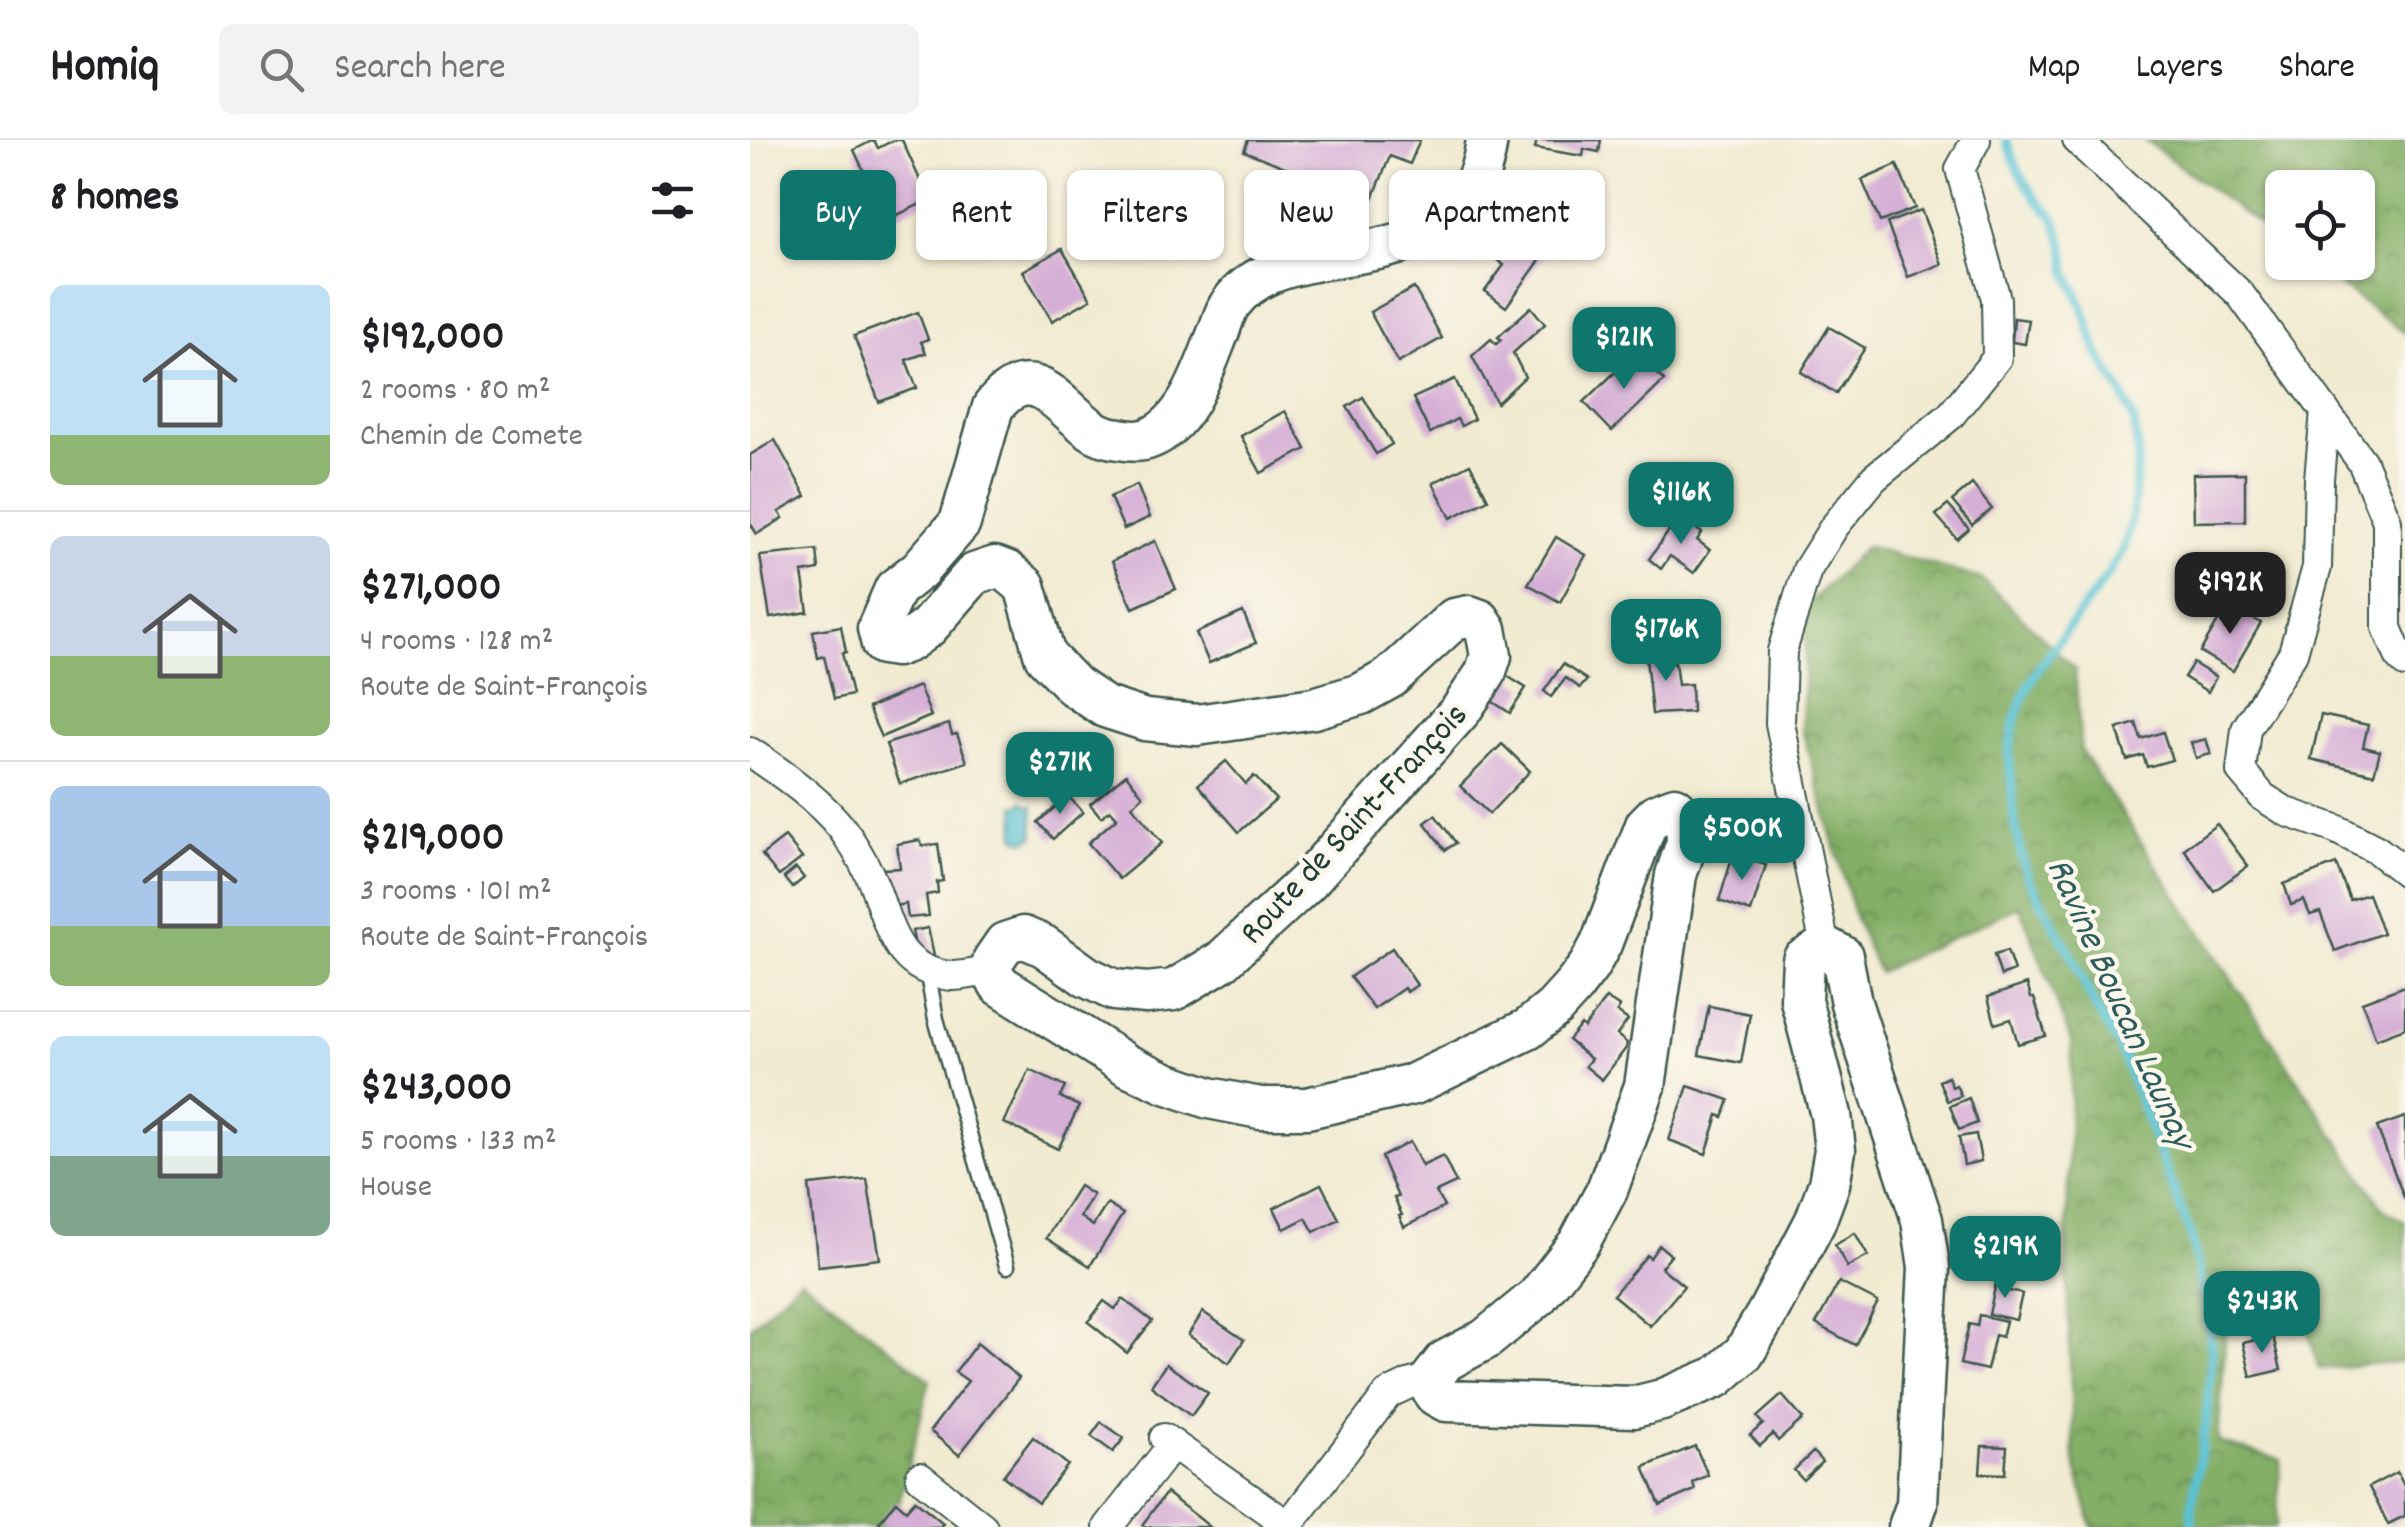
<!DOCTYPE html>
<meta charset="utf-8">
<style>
body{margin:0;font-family:Dekko,sans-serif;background:#f2f2f2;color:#202124;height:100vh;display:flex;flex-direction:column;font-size:38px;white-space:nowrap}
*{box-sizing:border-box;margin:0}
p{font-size:32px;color:#757577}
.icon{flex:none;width:55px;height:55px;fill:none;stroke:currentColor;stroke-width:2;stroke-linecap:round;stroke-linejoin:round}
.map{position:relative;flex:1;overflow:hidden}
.side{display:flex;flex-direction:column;background:#fff;width:750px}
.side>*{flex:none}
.banner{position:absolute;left:30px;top:30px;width:950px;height:90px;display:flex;gap:20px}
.fabs{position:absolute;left:1515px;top:30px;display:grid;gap:20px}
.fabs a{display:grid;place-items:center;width:110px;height:110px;border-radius:15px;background:#fff;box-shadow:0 2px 8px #0004;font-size:50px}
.price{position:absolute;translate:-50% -85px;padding:0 22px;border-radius:20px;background:#0f766e;color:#fff;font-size:32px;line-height:65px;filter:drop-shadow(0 2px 5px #0008)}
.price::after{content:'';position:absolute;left:50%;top:60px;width:30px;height:22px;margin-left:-15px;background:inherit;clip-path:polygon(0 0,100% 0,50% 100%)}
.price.current{background:#222;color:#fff}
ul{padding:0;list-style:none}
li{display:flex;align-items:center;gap:30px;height:250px;padding:0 50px}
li+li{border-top:2px solid #e0e0e0}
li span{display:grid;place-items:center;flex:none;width:280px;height:200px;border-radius:15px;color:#555}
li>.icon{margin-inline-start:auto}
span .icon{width:120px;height:120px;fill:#fffc;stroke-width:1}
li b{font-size:42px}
h2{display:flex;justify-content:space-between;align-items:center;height:120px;padding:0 50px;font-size:42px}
.tag{padding:0 35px;border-radius:15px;background:#fff;box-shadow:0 2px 8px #0004;font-size:35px;line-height:90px}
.tag.current{background:#0f766e;color:#fff}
header{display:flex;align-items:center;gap:60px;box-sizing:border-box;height:140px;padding:0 50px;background:#fff;border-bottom:2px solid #e0e0e0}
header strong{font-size:48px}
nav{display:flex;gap:55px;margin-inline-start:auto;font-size:35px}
.search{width:700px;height:90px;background:#f2f2f2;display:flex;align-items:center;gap:25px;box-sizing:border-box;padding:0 35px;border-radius:15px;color:#757577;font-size:38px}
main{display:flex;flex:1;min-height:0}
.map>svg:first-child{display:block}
.forest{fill:url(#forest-crowns);stroke:#52764d;stroke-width:2.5}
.water{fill:#58c2d4;stroke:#3c8084;stroke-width:2.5}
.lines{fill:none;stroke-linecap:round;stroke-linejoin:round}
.stream{stroke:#58c2d4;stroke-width:9}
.building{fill:#d5afd6}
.lane-casing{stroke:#3e574c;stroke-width:19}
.street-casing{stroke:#3e574c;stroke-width:32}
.secondary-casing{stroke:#3e574c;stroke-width:45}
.lane{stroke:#fff;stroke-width:14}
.street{stroke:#fff;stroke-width:28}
.secondary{stroke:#fff;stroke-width:40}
.labels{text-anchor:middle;stroke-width:9;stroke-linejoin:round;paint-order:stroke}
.street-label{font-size:35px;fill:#1f3d34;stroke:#fbf7ec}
.water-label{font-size:38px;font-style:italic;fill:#2d5e5c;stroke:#fbf7ec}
</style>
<header>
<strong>Homiq</strong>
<div class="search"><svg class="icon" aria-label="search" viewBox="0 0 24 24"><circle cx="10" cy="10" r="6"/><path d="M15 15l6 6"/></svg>Search here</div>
<nav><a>Map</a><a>Layers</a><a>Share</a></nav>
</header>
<main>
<section class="side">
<h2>8 homes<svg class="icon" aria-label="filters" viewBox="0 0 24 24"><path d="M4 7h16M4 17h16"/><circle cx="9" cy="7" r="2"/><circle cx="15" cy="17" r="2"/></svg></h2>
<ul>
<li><span style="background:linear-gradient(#bfe0f5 75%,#8fb573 0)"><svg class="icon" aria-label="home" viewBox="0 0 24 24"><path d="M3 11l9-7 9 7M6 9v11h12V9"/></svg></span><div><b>$192,000</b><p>2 rooms · 80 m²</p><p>Chemin de Comete</p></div></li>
<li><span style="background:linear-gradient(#c9d6e8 60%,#8fb573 0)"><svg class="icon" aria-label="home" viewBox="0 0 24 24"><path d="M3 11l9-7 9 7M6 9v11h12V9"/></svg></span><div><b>$271,000</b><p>4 rooms · 128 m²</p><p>Route de Saint-François</p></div></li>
<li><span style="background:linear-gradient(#a9c7e8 70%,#8fb573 0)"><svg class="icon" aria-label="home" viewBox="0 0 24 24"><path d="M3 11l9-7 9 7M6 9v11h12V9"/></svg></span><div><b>$219,000</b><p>3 rooms · 101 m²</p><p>Route de Saint-François</p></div></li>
<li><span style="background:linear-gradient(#bfe0f5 60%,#7fa58c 0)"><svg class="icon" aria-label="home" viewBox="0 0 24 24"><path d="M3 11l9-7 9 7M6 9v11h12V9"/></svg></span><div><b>$243,000</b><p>5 rooms · 133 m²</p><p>House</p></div></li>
</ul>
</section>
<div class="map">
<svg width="1655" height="1387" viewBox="0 0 1655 1387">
<defs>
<pattern id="forest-crowns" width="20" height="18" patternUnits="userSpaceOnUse" patternTransform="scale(2.5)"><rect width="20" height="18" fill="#84af66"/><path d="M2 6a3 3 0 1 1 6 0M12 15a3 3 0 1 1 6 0" fill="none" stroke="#6b9055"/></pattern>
</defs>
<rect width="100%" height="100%" fill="#fbf7ec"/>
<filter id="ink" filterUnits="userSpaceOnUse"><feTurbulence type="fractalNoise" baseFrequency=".01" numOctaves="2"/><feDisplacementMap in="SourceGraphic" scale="20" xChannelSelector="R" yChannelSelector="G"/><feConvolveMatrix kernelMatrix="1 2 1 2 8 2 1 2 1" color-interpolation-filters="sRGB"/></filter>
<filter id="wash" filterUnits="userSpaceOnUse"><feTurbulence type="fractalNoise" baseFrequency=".0048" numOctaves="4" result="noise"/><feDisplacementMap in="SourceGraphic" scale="40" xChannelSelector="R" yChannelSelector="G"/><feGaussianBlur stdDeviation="2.25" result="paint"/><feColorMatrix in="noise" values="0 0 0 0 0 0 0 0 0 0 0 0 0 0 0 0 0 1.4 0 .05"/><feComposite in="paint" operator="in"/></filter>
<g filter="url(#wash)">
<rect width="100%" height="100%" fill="#f1ebd2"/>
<g class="forest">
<path d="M1395 0H1655V193L1560 123 1608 122V48H1532V102Z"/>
<path d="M1116 406 1232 439 1325 529 1331 611 1633 1069 1655 1082V1221L1569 1229 1552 1172 1477 1176 1468 1302 1531 1320 1526 1387H1342L1324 1320 1316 1115 1322 904 1270 766 1128 832 1105 778 1052 589 1057 465Z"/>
<path d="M51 1139 180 1240 143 1387H0V1187Z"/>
</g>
<path class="water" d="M273 661 278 666H283L284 697 275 701 266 698 265 666H269Z"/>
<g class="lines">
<path class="stream" d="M1256 0 1268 31 1286 59 1304 77 1314 105 1317 131 1333 167 1340 190 1348 213 1373 255 1384 282 1388 313 1383 373 1374 408 1358 435 1289 528 1276 551 1266 578 1259 611 1264 677 1271 715 1279 740 1320 812 1347 871 1368 904 1442 1098 1458 1179 1462 1215 1456 1283 1442 1363V1387"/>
</g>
<g id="blocks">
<g class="building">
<path d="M124 0 128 8 144 0H152L179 60 137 80 104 10Z"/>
<path d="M498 0H670L660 24 640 16 622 61 494 11Z"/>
<path d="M787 0H851L849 12 834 9 833 16 785 8Z"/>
<path d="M1147 25 1165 68 1130 82 1112 40Z"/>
<path d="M1171 70 1192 124 1158 137 1137 83Z"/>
<path d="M774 71 790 82 792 78 826 103 816 117 801 105 756 167 735 151 754 125 747 120 768 91 762 87Z"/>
<path d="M312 109 341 159 302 181 273 131Z"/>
<path d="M664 148 692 198 648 223 620 172Z"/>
<path d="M781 167 795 184 763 213 775 237 747 263 722 216 741 199 746 204 751 200 748 197Z"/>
<path d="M898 171 909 180 891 198 881 188Z"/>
<path d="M168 172 178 199 171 202 176 213 156 220 167 248 129 262 104 196Z"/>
<path d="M1264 178 1279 180 1275 204 1262 202Z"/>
<path d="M1079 187 1115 208 1086 253 1051 232Z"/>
<path d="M886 212 914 241 862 291 834 262Z"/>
<path d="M705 239 724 279 711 286 707 279 680 293 663 258Z"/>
<path d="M613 257 642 304 626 314 597 267Z"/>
<path d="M535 271 556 309 511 333 491 296Z"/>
<path d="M25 300 56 356 29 372 33 378 7 394 0 383V315Z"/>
<path d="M720 324 738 359 701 378 683 343Z"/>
<path d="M1495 333V381L1444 382 1443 334Z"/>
<path d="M1222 344 1242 369 1222 385 1202 361Z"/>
<path d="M387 345 400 377 374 389 360 357Z"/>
<path d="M1198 365 1219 389 1207 399 1186 375Z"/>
<path d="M929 377 952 393 947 400 960 410 944 433 920 416 911 429 899 419Z"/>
<path d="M806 397 836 415 810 462 778 444Z"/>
<path d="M405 401 426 449 383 468 362 421Z"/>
<path d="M67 410 69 430 52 433 58 472 20 478 10 416Z"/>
<path d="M1513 442 1528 443 1526 465 1511 464Z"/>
<path d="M1478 464 1511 483 1483 531 1450 512Z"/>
<path d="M493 472 506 503 459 523 446 493Z"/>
<path d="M91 486 96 512 92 513 102 555 84 559 74 516 68 518 63 491Z"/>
<path d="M921 506 922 518 910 519 911 523 925 522 928 545 941 544 942 572 902 574 895 509Z"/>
<path d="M1443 523 1466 537 1458 552 1434 537Z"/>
<path d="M813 524 837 540 830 548 816 538 801 557 794 551Z"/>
<path d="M757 536 776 548 760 573 740 560Z"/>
<path d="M169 546 181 576 131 597 118 568Z"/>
<path d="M1571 575 1618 585 1613 607 1630 611 1624 634 1561 619Z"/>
<path d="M1386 583 1391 599 1413 592 1422 620 1397 627 1393 615 1377 620 1367 589Z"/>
<path d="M199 584 202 595 207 594 217 622 150 644 136 604Z"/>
<path d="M1456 599 1461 614 1446 618 1441 603Z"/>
<path d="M752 604 780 631 739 674 710 646Z"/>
<path d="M476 621 496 644 504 636 526 660 489 692 448 645Z"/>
<path d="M376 634 393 656 382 666 412 703 369 739 338 703 367 678 360 670 351 677 340 664Z"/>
<path d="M318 656 333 672 303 699 288 682Z"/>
<path d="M685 675 706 703 695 710 675 683Z"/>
<path d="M1467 684 1498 726 1464 751 1434 709Z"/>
<path d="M35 697 52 718 29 736 12 715Z"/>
<path d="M170 700 172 706 188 704 193 741 187 742 188 753 176 755 179 776 158 778 156 764 144 766 133 729 150 728 147 704Z"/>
<path d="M983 715 1016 725 1001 772 969 761Z"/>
<path d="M1586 724 1600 760 1618 754 1633 793 1585 811 1570 772 1560 775 1554 760 1541 765 1534 744Z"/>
<path d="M46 728 54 738 42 748 34 738Z"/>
<path d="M178 788 184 816 168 819 162 791Z"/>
<path d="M642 808 667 845 657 852 654 848 624 869 600 837Z"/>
<path d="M1257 811 1264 831 1251 836 1244 815Z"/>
<path d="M1277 844 1281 858H1284L1296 896 1268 904 1261 879 1245 884 1238 857Z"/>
<path d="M1655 846V888L1626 899 1612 862Z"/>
<path d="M856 858 870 867 867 872 878 880 867 895 877 903 876 908 852 940 835 926 841 919 818 900 831 885 834 888Z"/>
<path d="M959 866 1000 874 991 923 949 915Z"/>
<path d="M280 930 315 947 310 957 329 966 308 1009 254 983Z"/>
<path d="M1198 937 1202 947 1206 945 1211 956 1197 961 1189 941Z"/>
<path d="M938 946 979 960 973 977 968 975 956 1014 919 1000Z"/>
<path d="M1219 958 1227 983 1209 990 1200 966Z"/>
<path d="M1655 977V1060L1627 987Z"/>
<path d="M1226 994 1231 1021 1214 1025 1209 997Z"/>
<path d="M660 1002 672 1026 693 1016 706 1043 686 1052 694 1067 654 1087 649 1076 652 1075 644 1058 648 1057 631 1017Z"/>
<path d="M117 1039 130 1119 68 1126 59 1045Z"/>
<path d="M571 1044 589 1079 564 1092 556 1078 534 1089 524 1068Z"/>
<path d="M329 1046 343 1055 330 1077 343 1086 357 1064 373 1074 340 1126 296 1098Z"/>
<path d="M1105 1093 1118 1116 1097 1127 1085 1105Z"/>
<path d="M1241 1103 1266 1105 1264 1135 1238 1134Z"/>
<path d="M909 1105 921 1115 911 1127 934 1146 900 1186 863 1155 897 1115 900 1118Z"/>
<path d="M1247 1139 1261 1142 1259 1151 1272 1154 1266 1180 1239 1174Z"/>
<path d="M1089 1142 1128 1162 1105 1205 1066 1184Z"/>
<path d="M373 1159 402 1181 377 1213 338 1182 354 1161 365 1169Z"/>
<path d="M453 1172 494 1200 479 1223 438 1195Z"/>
<path d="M1229 1175 1256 1181 1252 1197 1245 1195 1237 1230 1210 1224 1219 1184 1227 1186Z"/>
<path d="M1523 1196 1531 1230 1501 1237 1493 1203Z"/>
<path d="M227 1203 269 1238 209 1315 180 1291 218 1241 205 1232Z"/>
<path d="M416 1224 458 1253 441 1276 401 1246Z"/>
<path d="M1032 1255 1053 1279 1028 1301 1023 1294 1010 1306 1000 1295 1013 1284 1007 1277Z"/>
<path d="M351 1282 374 1298 363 1312 341 1296Z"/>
<path d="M283 1297 318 1325 288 1363 253 1336Z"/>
<path d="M945 1306 958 1335 943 1342 945 1350 910 1365 894 1327Z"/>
<path d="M1232 1306 1257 1307 1255 1334 1230 1333Z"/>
<path d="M1063 1312 1072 1322 1053 1340 1044 1330Z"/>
<path d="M1647 1332 1655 1348V1376L1638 1384 1619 1347Z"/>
<path d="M416 1353 445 1375 460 1387H395L392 1385Z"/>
<path d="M165 1360 193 1383 190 1387H135L129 1382 146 1361 156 1370Z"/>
</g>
</g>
</g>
<g filter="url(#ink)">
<use href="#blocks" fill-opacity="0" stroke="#3e574c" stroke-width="2.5"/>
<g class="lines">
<g class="lane-casing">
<path id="lane" d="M177 830 186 879 257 1126"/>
</g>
<g class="street-casing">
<g id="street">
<path d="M1327 0 1490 154 1612 322 1637 381V488L1650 518 1655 523"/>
<path d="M1575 271 1569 339 1567 427 1543 513 1496 589 1491 631 1513 657 1537 672 1586 689 1627 710 1655 732"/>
<path d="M0 612C32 633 77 665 98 697 108 712 117 728 124 745 140 787 146 832 203 836 215 836 229 832 241 831"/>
<path d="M1075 807 1030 583 1032 511 1057 430 1084 387 1124 338 1200 276 1247 218 1246 159 1210 29 1226 0"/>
<path d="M414 1298 525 1376 531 1387"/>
<path d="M170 1337 233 1387"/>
<path d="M358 1387 423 1304"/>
<path d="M537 1387 638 1254 661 1243 682 1238"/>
</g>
</g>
<g class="secondary-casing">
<path id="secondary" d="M737 0C724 100 651 105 568 120 535 126 502 135 481 163 475 171 472 182 469 191 454 227 439 282 400 298 391 302 379 301 370 299 360 298 349 295 341 289 307 264 282 218 243 267L210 383 169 430 145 449 128 488 132 504 146 506 159 501 178 487 224 434 245 427 258 432 275 446 295 516 324 546 355 567 395 580 447 585 564 568 611 554 640 538 704 479 719 476 730 480 736 489 741 516 735 534 711 570 558 741 472 821 424 850 397 853 364 850 337 837 294 806 273 797 255 803 244 819 241 831 250 845 377 925 416 943 459 958 510 968H557L664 944 778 889 804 868 823 847 839 826 851 804 896 685 907 674 925 667 936 678 937 702 926 735 895 946 857 1050 829 1103 787 1157 736 1199 695 1221 678 1243 685 1255 696 1261 884 1267 912 1260 967 1237 994 1213 1019 1170 1065 1082 1079 1044 1085 1010 1081 975 1051 860 1053 820 1075 807 1092 816 1101 863 1172 1080 1179 1127 1167 1364 1159 1387"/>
</g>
<use href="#lane" class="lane"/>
<use href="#street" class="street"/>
<use href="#secondary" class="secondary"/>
</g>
</g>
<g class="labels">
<g class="street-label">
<text transform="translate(602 682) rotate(-47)" y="12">Route de Saint-François</text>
</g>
<g class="water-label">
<text transform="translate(1373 862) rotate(66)" y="13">Ravine Boucan Launay</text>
</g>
</g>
</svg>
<div class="fabs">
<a><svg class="icon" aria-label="locate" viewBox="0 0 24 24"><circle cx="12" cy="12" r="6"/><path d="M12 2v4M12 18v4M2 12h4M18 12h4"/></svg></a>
</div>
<b class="price" style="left:874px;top:252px">$121K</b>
<b class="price" style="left:931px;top:407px">$116K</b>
<b class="price current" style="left:1480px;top:497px">$192K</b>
<b class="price" style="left:916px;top:544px">$176K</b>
<b class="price" style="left:310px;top:677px">$271K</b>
<b class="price" style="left:992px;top:743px">$500K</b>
<b class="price" style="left:1255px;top:1161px">$219K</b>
<b class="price" style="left:1512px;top:1216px">$243K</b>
<div class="banner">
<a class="tag current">Buy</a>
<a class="tag">Rent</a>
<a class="tag">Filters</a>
<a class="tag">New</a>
<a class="tag">Apartment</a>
</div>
</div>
</main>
